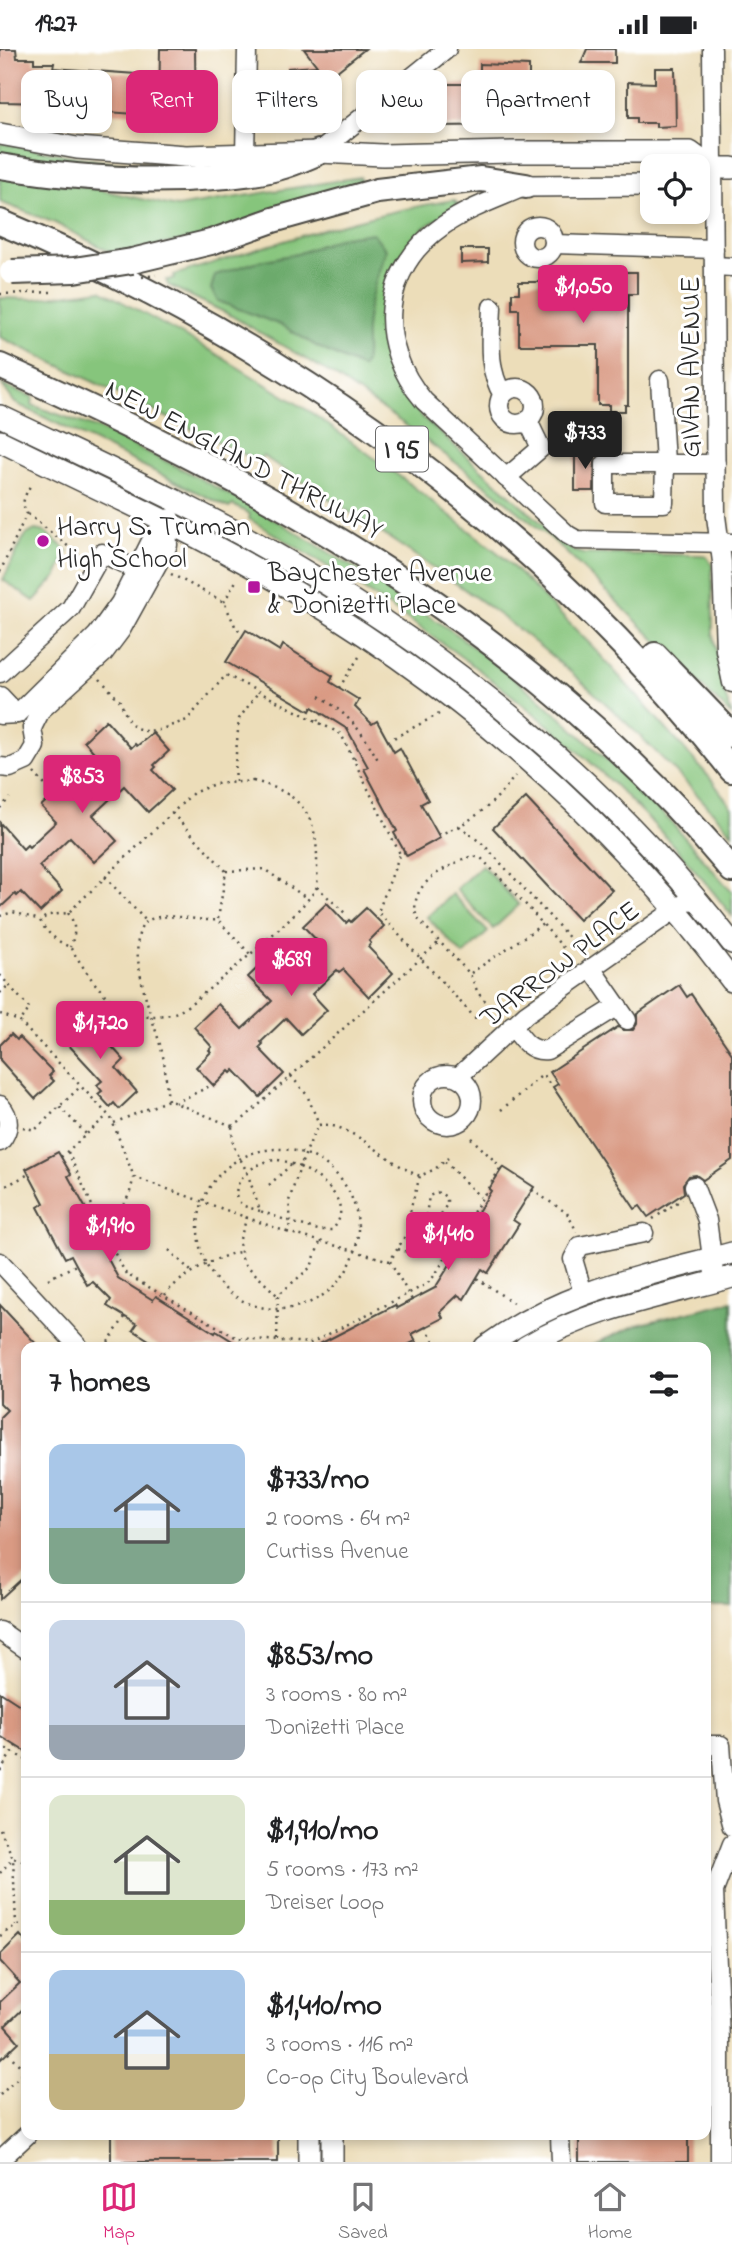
<!DOCTYPE html>
<meta charset="utf-8">
<style>
body{margin:0;font-family:"Indie Flower",sans-serif;background:#f6f6f6;color:#202124;height:100vh;display:flex;flex-direction:column;font-size:26px;white-space:nowrap}
*{box-sizing:border-box;margin:0}
p{font-size:23px;color:#757577}
.icon{flex:none;width:38px;height:38px;fill:none;stroke:currentColor;stroke-width:2;stroke-linecap:round;stroke-linejoin:round}
.map{position:relative;flex:1;overflow:hidden}
.side{position:absolute;left:21px;top:1293px;width:690px;height:798px;display:flex;flex-direction:column;background:#fff;border-radius:14px;box-shadow:0 4px 10px #0003}
.side>*{flex:none}
.banner{position:absolute;left:21px;top:21px;width:691px;height:63px;display:flex;gap:14px}
.controls{position:absolute;left:640px;top:105px;display:grid;gap:14px}
.controls a{display:grid;place-items:center;width:70px;height:70px;border-radius:14px;background:#fff;box-shadow:0 4px 10px #0003;font-size:35px}
.price{position:absolute;translate:-50% -60px;padding:0 16px;border-radius:7px;background:#db2777;color:#fff;font-size:23px;line-height:46px;filter:drop-shadow(0 2px 4px #0008)}
.price::after{content:'';position:absolute;left:50%;top:42px;width:21px;height:16px;margin-left:-10px;background:inherit;clip-path:polygon(0 0,100% 0,50% 100%)}
.price.on{background:#222;color:#fff}
ul{padding:0;list-style:none}
li{display:flex;align-items:center;gap:21px;height:175px;padding:0 28px}
li+li{border-top:2px solid #e0e0e0}
li span{display:grid;place-items:center;flex:none;width:196px;height:140px;border-radius:14px;color:#555}
li>.icon{margin-inline-start:auto}
span .icon{width:84px;height:84px;fill:#fffc;stroke-width:1}
li b{font-size:30px}
h2{display:flex;justify-content:space-between;align-items:center;height:84px;padding:0 28px;font-size:30px}
.pill{padding:0 24px;border-radius:14px;background:#fff;box-shadow:0 4px 10px #0003;font-size:24px;line-height:63px}
.pill.on{background:#db2777;color:#fff}
.status{display:flex;justify-content:space-between;align-items:center;height:49px;padding:0 35px;background:#fff;direction:ltr}
.status svg{height:19px;fill:currentColor}
.dock{display:flex;justify-content:space-around;align-items:center;height:98px;border-top:2px solid #e0e0e0;background:#fff;font-size:19px;color:#757577}
.dock a{display:grid;justify-items:center;gap:4px}
.dock .on{color:#db2777}
.map>svg:first-child{display:block}
.green{fill:#86c57c;stroke:#587854;stroke-width:2}
.forest{fill:#6caa6c;stroke:#4c6a4c;stroke-width:2}
.building{fill:#d99a83}
.lines{fill:none;stroke-linecap:round;stroke-linejoin:round}
.minor-casing{stroke:#484640;stroke-width:21}
.major-casing{stroke:#484640;stroke-width:24}
.highway-casing{stroke:#484640;stroke-width:28}
.path{stroke:#484640;stroke-width:2.5;stroke-dasharray:2 5;stroke-linecap:butt}
.minor{stroke:#fff;stroke-width:18}
.major{stroke:#fff;stroke-width:21}
.highway{stroke:#fff;stroke-width:24}
.highway-bridge-casing{stroke:#484640;stroke-width:28;stroke-linecap:butt}
.path-bridge{stroke:#484640;stroke-width:2.5;stroke-dasharray:2 5;stroke-linecap:butt}
.highway-bridge{stroke:#fff;stroke-width:24}
.poi-dot{fill:#b5179e;stroke:#fff;stroke-width:2.5}
.labels{text-anchor:middle;stroke-width:6;stroke-linejoin:round;paint-order:stroke}
.shield{fill:#fff;stroke:#6b6b6b;stroke-width:2}
.shield-label{font-size:26px;font-weight:bold;fill:#2b2b2b}
.street-label{font-size:28px;fill:#2b2b2b;stroke:#fff}
.poi-label{font-size:28px;fill:#2b2b2b;stroke:#fff;text-anchor:start}
</style>
<div class="status"><b>19:27</b><svg viewBox="0 0 49 12"><path d="M0 12V9h3v3zM5 12V6h3v6zM10 12V3h3v9zM15 12V0h3v12zM26 1h20v11H26zM47 4h2v5h-2z"/></svg></div>
<div class="map">
<svg width="732" height="2113" viewBox="0 0 732 2113">
<rect width="100%" height="100%" fill="#fff"/>
<filter id="ink" filterUnits="userSpaceOnUse"><feTurbulence type="fractalNoise" baseFrequency=".0143" numOctaves="2"/><feDisplacementMap in="SourceGraphic" scale="14" xChannelSelector="R" yChannelSelector="G"/><feConvolveMatrix kernelMatrix="1 2 1 2 8 2 1 2 1" color-interpolation-filters="sRGB"/></filter>
<filter id="wash" filterUnits="userSpaceOnUse"><feTurbulence type="fractalNoise" baseFrequency=".00686" numOctaves="4" result="noise"/><feDisplacementMap in="SourceGraphic" scale="28" xChannelSelector="R" yChannelSelector="G"/><feGaussianBlur stdDeviation="1.57" result="paint"/><feColorMatrix in="noise" values="0 0 0 0 0 0 0 0 0 0 0 0 0 0 0 0 0 1.4 0 .05"/><feComposite in="paint" operator="in"/></filter>
<g filter="url(#wash)">
<rect width="100%" height="100%" fill="#ecddb9"/>
<g class="green">
<path d="M0 94 112 114 208 118 89 121 0 107Z"/>
<path d="M0 126 96 140 177 158 360 128 361 138 197 189 114 205 55 174 0 153Z"/>
<path d="M454 151 459 156 422 180 400 211 388 237 382 272 385 304 396 332 421 367 573 502 584 505 701 506 707 508 712 516 713 584 725 646 732 667 595 531 553 491 497 445 414 382 330 324 228 265 168 236 166 231 175 230 174 226C266 198 358 166 454 151Z"/>
<path d="M101 241 213 303 309 362 406 432 502 507 593 598 710 729 732 759V784C663 706 587 632 505 570 427 511 344 460 263 407L258 412 0 288V249L33 250Z"/>
<path d="M2 336 33 348 32 356 99 380 186 422 274 470 363 524 455 584 539 649 605 709 671 773 732 843V867C604 699 430 576 249 470L250 465 233 456 229 459 15 354Z"/>
<path d="M35 481 45 483 68 502 57 527 34 552 3 531 22 492 26 486Z"/>
<path d="M482 816 519 856 493 880 456 840Z"/>
<path d="M452 845 488 883 463 906 427 868Z"/>
</g>
<g class="forest">
<path d="M373 184 386 201C377 227 368 253 366 281 365 293 369 309 362 319L318 298 283 277 218 252 211 240 215 226 259 212 297 205 342 188Z"/>
<path d="M732 1252V1558H705V1298H587L637 1276Z"/>
</g>
<g id="blocks">
<g class="building">
<path d="M0 0H16L17 9H34V14H54L53 19 136 25 135 65 52 59V54L0 53Z"/>
<path d="M160 0H195L196 78 153 77 154 62H159Z"/>
<path d="M304 0H365L317 38 318 54 302 66 291 67 288 19 317 17Z"/>
<path d="M587 0H615V14H581Z"/>
<path d="M480 15 529 17V37L562 38V44H581V75L438 77V59H445V35H480Z"/>
<path d="M655 19H675L676 77 656 78V74H637V69H628V33L655 34Z"/>
<path d="M461 200H488V213L461 214Z"/>
<path d="M609 223H637V245H628V356H625V362H609V356H598V296H519V260H512V244H519V233H602V229H609Z"/>
<path d="M575 402H595L594 442H575Z"/>
<path d="M246 581 280 602 283 596 333 627 330 633 359 651 355 658 372 675 377 672 394 703 400 699 428 751 421 755 440 789 407 807 394 784 397 782 364 720 368 718 347 680 312 658 310 662 226 613Z"/>
<path d="M106 671 131 699 135 695 137 697 153 684 169 702 154 716 156 718 153 721 172 741 148 763 124 737 93 766 117 792 94 813 70 788 39 817 62 842 40 863 21 843 17 847 15 845 0 859V774L23 800 27 796 29 798 56 773 41 757 66 734 80 750 107 726 105 724 109 720 84 692Z"/>
<path d="M526 749 612 841 579 871 493 779Z"/>
<path d="M327 854 346 874 349 871 351 873 366 859 384 877 369 892 371 894 368 898 393 924 369 948 343 920 339 923 337 921 312 945 327 961 301 985 286 969 261 993 263 995 259 999 284 1025 260 1048 234 1021 231 1024 229 1022 214 1037 196 1018 211 1003 209 1001 212 998 194 978 218 955 242 980 272 952 248 928 272 905 296 930 326 901 303 877Z"/>
<path d="M679 936 687 948 691 945 732 1005V1111L703 1131 696 1126 689 1127 683 1135 684 1144 648 1168 640 1157 635 1160 553 1038 558 1035 550 1023 618 978 623 981H633L637 975V965Z"/>
<path d="M82 965 124 1011 116 1019 137 1043 119 1060 114 1054 110 1058 98 1045 102 1042 97 1036 102 1032 64 991 67 988 63 983Z"/>
<path d="M11 985 17 991 19 988 53 1023 49 1027 54 1032 35 1050 0 1011V996Z"/>
<path d="M58 1103 71 1125 68 1127 102 1189 98 1191 118 1229 153 1251 156 1247 215 1284 216 1282 242 1298H160L133 1281 137 1275 107 1257 111 1251 93 1233 87 1236 71 1206 65 1209 38 1158 44 1154 26 1120Z"/>
<path d="M503 1118 534 1138 513 1171 519 1175 488 1224 482 1220 464 1250 458 1246 440 1263 443 1269 412 1285 416 1292 403 1298H314L395 1256 397 1259 435 1239 458 1203 454 1201 491 1142 489 1140Z"/>
<path d="M0 1256 39 1298H26V1526L0 1550V1368L7 1361 0 1354Z"/>
<path d="M0 1643 26 1660V1703L0 1687Z"/>
<path d="M20 1886 26 1893V1957L5 1977 19 1993 0 2011V1953L20 1934 0 1912V1906Z"/>
<rect x="111" y="2086" width="167" height="27"/>
<rect x="579" y="2086" width="109" height="27"/>
</g>
</g>
</g>
<g filter="url(#ink)">
<use href="#blocks" fill-opacity="0" stroke="#484640" stroke-width="2"/>
<g class="lines">
<g class="minor-casing">
<g id="minor">
<path d="M712 0 716 467 722 513 725 601 732 634"/>
<path d="M319 103 447 0"/>
<path d="M245 106 247 0"/>
<path d="M526 137C499 149 469 159 444 176 380 220 375 294 424 352L568 486 577 491 732 494"/>
<circle cx="538" cy="193" r="16"/>
<path d="M554 195 714 200"/>
<path d="M714 217 732 218"/>
<path d="M492 258C491 288 486 319 503 346"/>
<path d="M660 331 665 413 664 454H605V415H716"/>
<circle cx="517" cy="357" r="18"/>
<path d="M506 429 541 399 528 372"/>
<path d="M0 624 71 559 102 504 137 521"/>
<path d="M0 647 17 665"/>
<path d="M0 666 17 665 97 586 120 554 153 488 170 469"/>
<path d="M0 718 10 719 26 712 35 697 32 679 41 661 103 605 121 581 168 496 167 473"/>
<path d="M591 919 627 971"/>
<path d="M512 976C522 990 529 1003 547 1001L618 957"/>
<circle cx="447" cy="1051" r="25"/>
<path d="M458 1028 526 965 686 853"/>
<path d="M0 1056C11 1068 10 1081 0 1093"/>
<path d="M694 1137 707 1171 715 1232"/>
<path d="M0 1213 79 1298"/>
<path d="M583 1244 573 1210 580 1197 644 1184"/>
<path d="M0 1582 26 1600"/>
<path d="M705 1696H721L725 1752 732 1778"/>
<path d="M560 2086 561 2113"/>
<path d="M0 2111 27 2086"/>
<path d="M720 2113V1991L714 1842 732 1795"/>
</g>
</g>
<g class="major-casing">
<g id="major">
<path d="M0 85 77 99 186 107 319 103 383 106 512 103H690L712 119H732"/>
<path d="M526 137 653 136"/>
<path d="M0 367C100 415 202 461 298 518 463 615 614 742 732 894"/>
<path d="M0 392C89 436 179 476 265 525 445 627 608 765 732 932"/>
<path d="M485 1298C563 1241 640 1228 732 1204"/>
<path d="M525 1298C588 1260 662 1247 732 1228"/>
<path d="M332 2086V2113"/>
<path d="M309 2113V2086"/>
</g>
</g>
<g class="highway-casing">
<g id="highway">
<path d="M0 117C71 129 143 134 215 128 238 126 262 124 284 117 296 113 308 108 319 103"/>
<path d="M0 173C288 295 537 475 732 721"/>
<path d="M132 212 211 193 273 171 377 142 481 130 526 137"/>
<path d="M0 317C278 442 533 584 732 821"/>
<path d="M655 606 732 686"/>
</g>
</g>
<g class="path">
<path d="M0 245 52 243"/>
<path d="M28 465 80 507"/>
<path d="M0 523 27 464C20 454 25 447 30 437"/>
<path d="M171 525 224 553 236 579 241 584"/>
<path d="M224 553 236 532"/>
<path d="M100 630 120 652 128 671 136 679 145 682 159 681 187 671 226 626 341 685 400 805"/>
<path d="M339 639 359 608"/>
<path d="M320 647C348 666 362 681 378 711"/>
<path d="M317 672 322 665"/>
<path d="M92 678 95 682"/>
<path d="M388 692 439 665"/>
<path d="M354 710 361 706"/>
<path d="M34 724 53 745"/>
<path d="M253 732C301 743 318 767 317 815 317 822 318 831 317 837 313 855 204 946 183 960 177 965 161 967 152 967 110 966 90 928 70 898 59 894 44 882 40 871L49 866 68 864 193 744 214 735Z"/>
<path d="M236 733 235 716 239 670 259 642"/>
<path d="M0 759 10 749"/>
<path d="M172 764 226 822"/>
<path d="M459 777 484 796 575 895"/>
<path d="M438 786C474 772 492 757 515 727"/>
<path d="M405 803 400 805 378 863 476 970"/>
<path d="M226 822 264 820 308 850"/>
<path d="M105 828 146 872"/>
<path d="M317 838 346 865"/>
<path d="M68 864C76 875 76 885 70 898"/>
<path d="M0 867 13 863 40 871"/>
<path d="M218 870 226 822"/>
<path d="M471 924 543 875"/>
<path d="M0 926 30 960 19 972"/>
<path d="M0 944 9 936"/>
<path d="M490 957 478 944 470 925 417 869C409 843 430 827 450 817 461 811 469 805 481 809L528 858 565 901"/>
<path d="M0 965 19 972 111 1069 134 1128 130 1143 104 1202"/>
<path d="M291 1027 307 1046 319 1075"/>
<path d="M168 1051C166 1036 166 1019 162 1003 156 977 119 887 149 871 166 862 199 873 218 871L250 905"/>
<path d="M175 1054 210 1037"/>
<path d="M60 1058 87 1086"/>
<path d="M501 1061 540 1028 544 1026 551 1038"/>
<path d="M114 1074 168 1051 232 1077"/>
<path d="M319 1076C351 1072 389 1116 420 1127L435 1120 448 1109"/>
<path d="M232 1077 240 1073 439 893"/>
<path d="M23 1078 35 1081 80 1038"/>
<path d="M471 1089 502 1119"/>
<circle cx="278" cy="1180" r="80"/>
<path d="M68 1103 108 1192 126 1225 237 1289 311 1294 427 1235 435 1226 501 1118"/>
<path d="M61 1108 108 1066"/>
<path d="M445 1113 480 1148"/>
<path d="M300 1118C322 1128 356 1156 332 1181H318L291 1173 289 1152Z"/>
<path d="M134 1128 287 1183 291 1173 260 1162 247 1123 233 1096 232 1077"/>
<path d="M269 1136 292 1115"/>
<path d="M0 1140 29 1125"/>
<path d="M532 1141 567 1164 577 1183"/>
<path d="M260 1162 244 1157 237 1151C231 1129 258 1111 278 1111 286 1112 293 1115 300 1118L314 1084 319 1076"/>
<path d="M247 1168 239 1193 243 1213 277 1246"/>
<path d="M653 1170 682 1150"/>
<path d="M287 1183 390 1212 407 1184 411 1158 420 1127"/>
<path d="M398 1200C409 1205 416 1203 424 1195L447 1155V1149L439 1143 429 1147 426 1166 420 1177 422 1186 427 1190"/>
<path d="M169 1201 193 1224"/>
<path d="M446 1208 452 1212"/>
<path d="M390 1212 412 1251"/>
<path d="M477 1229 513 1254"/>
<path d="M48 1230 76 1216"/>
<path d="M140 1243 144 1235"/>
<path d="M165 1246C175 1230 221 1205 240 1203"/>
<path d="M426 1278 437 1298"/>
<path d="M277 1291 278 1246 311 1218 320 1193"/>
<path d="M108 1293 125 1268"/>
<path d="M0 1696 26 1711"/>
<path d="M0 1722 16 1697"/>
<path d="M0 1780 13 1809 16 1876"/>
<path d="M0 1824 13 1809 26 1813"/>
<path d="M0 1887 16 1876 26 1875"/>
<path d="M8 2004 25 2022"/>
<path d="M0 2046 26 2021"/>
</g>
<use href="#minor" class="minor"/>
<use href="#major" class="major"/>
<use href="#highway" class="highway"/>
<g class="highway-bridge-casing">
<path id="highway-bridge" d="M12 223 74 221 132 212"/>
</g>
<path class="path-bridge" d="M142 228 156 226"/>
<use href="#highway-bridge" class="highway-bridge"/>
</g>
</g>
<g class="poi-dot">
<circle cx="43" cy="492" r="7"/>
<rect x="247" y="531" width="14" height="14" rx="3.5"/>
</g>
<g class="labels">
<rect class="shield" x="376" y="377.5" width="52" height="45" rx="5"/>
<g class="shield-label">
<text x="402" y="409">I 95</text>
</g>
<g class="street-label">
<text transform="translate(689 318) rotate(-90)" y="10">GIVAN AVENUE</text>
<text transform="translate(245 409) rotate(28)" y="10">NEW ENGLAND THRUWAY</text>
<text transform="translate(559 914) rotate(-37)" y="10">DARROW PLACE</text>
</g>
<g class="poi-label">
<text x="57" y="486">Harry S. Truman<tspan x="57" dy="32">High School</tspan></text>
<text x="268" y="532">Baychester Avenue<tspan x="268" dy="32">&amp; Donizetti Place</tspan></text>
</g>
</g>
</svg>
<div class="controls">
<a><svg class="icon" aria-label="locate" viewBox="0 0 24 24"><circle cx="12" cy="12" r="6"/><path d="M12 2v4M12 18v4M2 12h4M18 12h4"/></svg></a>
</div>
<b class="price" style="left:583px;top:276px">$1,050</b>
<b class="price on" style="left:585px;top:422px">$733</b>
<b class="price" style="left:82px;top:766px">$853</b>
<b class="price" style="left:291px;top:949px">$689</b>
<b class="price" style="left:100px;top:1012px">$1,720</b>
<b class="price" style="left:110px;top:1215px">$1,910</b>
<b class="price" style="left:448px;top:1223px">$1,410</b>
<div class="banner">
<a class="pill">Buy</a>
<a class="pill on">Rent</a>
<a class="pill">Filters</a>
<a class="pill">New</a>
<a class="pill">Apartment</a>
</div>
<section class="side">
<h2>7 homes<svg class="icon" aria-label="filters" viewBox="0 0 24 24"><path d="M4 7h16M4 17h16"/><circle cx="9" cy="7" r="2"/><circle cx="15" cy="17" r="2"/></svg></h2>
<ul>
<li><span style="background:linear-gradient(#a9c7e8 60%,#7fa58c 0)"><svg class="icon" aria-label="home" viewBox="0 0 24 24"><path d="M3 11l9-7 9 7M6 9v11h12V9"/></svg></span><div><b>$733/mo</b><p>2 rooms · 64 m²</p><p>Curtiss Avenue</p></div></li>
<li><span style="background:linear-gradient(#c9d6e8 75%,#9aa5b1 0)"><svg class="icon" aria-label="home" viewBox="0 0 24 24"><path d="M3 11l9-7 9 7M6 9v11h12V9"/></svg></span><div><b>$853/mo</b><p>3 rooms · 80 m²</p><p>Donizetti Place</p></div></li>
<li><span style="background:linear-gradient(#dfe7d0 75%,#8fb573 0)"><svg class="icon" aria-label="home" viewBox="0 0 24 24"><path d="M3 11l9-7 9 7M6 9v11h12V9"/></svg></span><div><b>$1,910/mo</b><p>5 rooms · 173 m²</p><p>Dreiser Loop</p></div></li>
<li><span style="background:linear-gradient(#a9c7e8 60%,#c2b280 0)"><svg class="icon" aria-label="home" viewBox="0 0 24 24"><path d="M3 11l9-7 9 7M6 9v11h12V9"/></svg></span><div><b>$1,410/mo</b><p>3 rooms · 116 m²</p><p>Co-op City Boulevard</p></div></li>
</ul>
</section>
</div>
<nav class="dock">
<a class="on"><svg class="icon" aria-label="map" viewBox="0 0 24 24"><path d="M3 6l6-2 6 2 6-2v14l-6 2-6-2-6 2zM9 4v14M15 6v14"/></svg>Map</a>
<a><svg class="icon" aria-label="saved" viewBox="0 0 24 24"><path d="M7 4h10v16l-5-4-5 4z"/></svg>Saved</a>
<a><svg class="icon" aria-label="home" viewBox="0 0 24 24"><path d="M3 11l9-7 9 7M6 9v11h12V9"/></svg>Home</a>
</nav>
